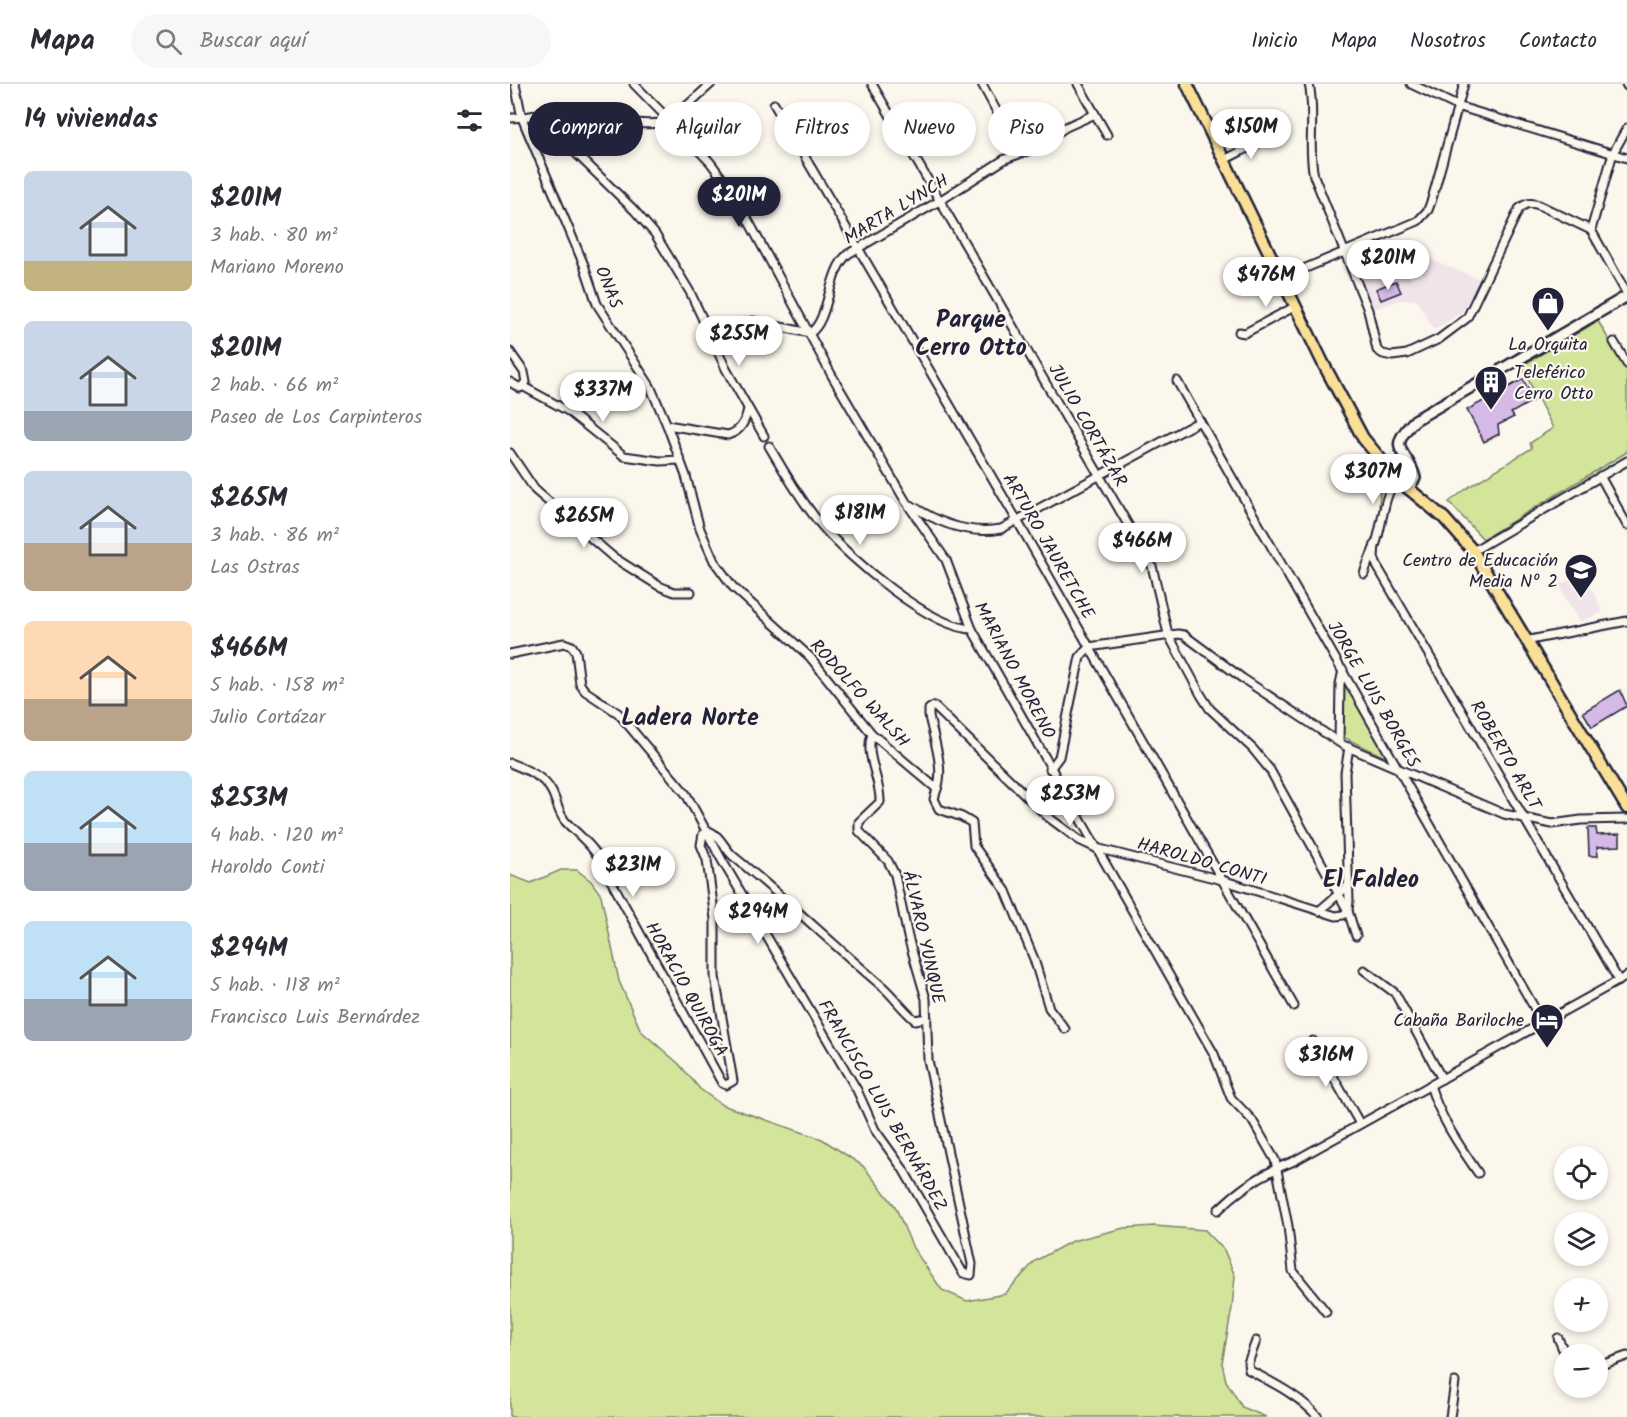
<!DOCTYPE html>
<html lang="es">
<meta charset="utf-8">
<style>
body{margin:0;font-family:Kalam,sans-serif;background:#f7f7f7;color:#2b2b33;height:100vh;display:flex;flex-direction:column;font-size:22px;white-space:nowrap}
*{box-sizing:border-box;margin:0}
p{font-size:20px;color:#7c7c81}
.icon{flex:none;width:33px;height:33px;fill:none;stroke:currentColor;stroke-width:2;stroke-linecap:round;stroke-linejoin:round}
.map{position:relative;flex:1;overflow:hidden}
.details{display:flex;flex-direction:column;background:#fff;width:510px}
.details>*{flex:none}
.top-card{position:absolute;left:18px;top:18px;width:570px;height:54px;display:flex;gap:12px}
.fabs{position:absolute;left:1044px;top:1062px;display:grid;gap:12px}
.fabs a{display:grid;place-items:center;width:54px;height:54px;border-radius:50%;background:#fff;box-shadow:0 3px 9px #0003;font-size:30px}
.price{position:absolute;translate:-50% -51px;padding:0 14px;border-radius:21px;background:#fff;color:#222;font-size:20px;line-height:39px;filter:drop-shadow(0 2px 3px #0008)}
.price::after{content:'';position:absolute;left:50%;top:36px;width:18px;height:14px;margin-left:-9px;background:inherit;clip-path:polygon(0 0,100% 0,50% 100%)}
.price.on{background:#22223b;color:#fff}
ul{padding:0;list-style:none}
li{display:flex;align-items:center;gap:18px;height:150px;padding:0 24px}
li span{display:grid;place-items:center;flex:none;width:168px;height:120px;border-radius:9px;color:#555}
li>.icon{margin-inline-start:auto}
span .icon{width:72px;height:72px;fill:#fffc;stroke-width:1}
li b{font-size:26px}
h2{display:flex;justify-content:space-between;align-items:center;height:72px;padding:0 24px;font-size:26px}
.chip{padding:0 21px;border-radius:27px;background:#fff;box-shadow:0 3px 9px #0003;font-size:21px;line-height:54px}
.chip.on{background:#22223b;color:#fff}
header{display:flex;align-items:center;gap:36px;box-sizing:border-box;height:84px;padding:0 30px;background:#fff;border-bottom:2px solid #e1e1e2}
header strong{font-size:28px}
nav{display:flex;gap:33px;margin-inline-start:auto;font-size:21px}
.search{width:420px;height:54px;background:#f7f7f7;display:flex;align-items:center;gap:15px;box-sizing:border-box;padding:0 21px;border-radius:33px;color:#7c7c81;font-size:22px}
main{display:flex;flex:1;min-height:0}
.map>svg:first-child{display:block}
.built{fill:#f0e4ea}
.green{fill:#d2e59a;stroke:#7a846a;stroke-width:1.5}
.building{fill:#d5b9e7;stroke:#22223b;stroke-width:1.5}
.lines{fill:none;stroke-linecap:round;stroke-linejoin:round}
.minor-casing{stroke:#22223b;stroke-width:11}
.secondary-casing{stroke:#22223b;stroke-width:14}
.primary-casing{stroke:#22223b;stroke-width:15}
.minor{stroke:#fbf7ec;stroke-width:7}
.secondary{stroke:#fbf7ec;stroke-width:9}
.primary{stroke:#fadf96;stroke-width:10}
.labels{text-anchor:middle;stroke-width:4.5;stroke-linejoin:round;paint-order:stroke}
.street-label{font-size:18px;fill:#22223b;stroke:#fbf7ec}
.poi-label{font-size:18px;fill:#22223b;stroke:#fbf7ec;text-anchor:end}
.district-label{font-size:24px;font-weight:bold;fill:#22223b;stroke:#fbf7ec}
</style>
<header>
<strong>Mapa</strong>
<div class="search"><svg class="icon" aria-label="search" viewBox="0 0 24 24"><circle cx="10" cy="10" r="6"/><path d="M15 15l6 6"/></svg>Buscar aquí</div>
<nav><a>Inicio</a><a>Mapa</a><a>Nosotros</a><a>Contacto</a></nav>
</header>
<main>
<section class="details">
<h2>14 viviendas<svg class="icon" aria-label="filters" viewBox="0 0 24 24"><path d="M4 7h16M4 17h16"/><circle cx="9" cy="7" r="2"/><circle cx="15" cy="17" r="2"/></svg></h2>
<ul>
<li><span style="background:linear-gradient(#c9d6e8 75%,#c2b280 0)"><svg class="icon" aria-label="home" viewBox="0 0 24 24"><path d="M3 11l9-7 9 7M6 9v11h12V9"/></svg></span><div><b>$201M</b><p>3 hab. · 80 m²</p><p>Mariano Moreno</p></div></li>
<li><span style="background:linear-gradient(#c9d6e8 75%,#9aa5b1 0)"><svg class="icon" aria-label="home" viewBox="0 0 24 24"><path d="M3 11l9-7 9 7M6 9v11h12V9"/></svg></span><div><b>$201M</b><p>2 hab. · 66 m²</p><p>Paseo de Los Carpinteros</p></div></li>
<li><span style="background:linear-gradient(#c9d6e8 60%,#b9a48a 0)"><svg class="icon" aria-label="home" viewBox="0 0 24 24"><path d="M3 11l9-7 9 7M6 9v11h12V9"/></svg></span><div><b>$265M</b><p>3 hab. · 86 m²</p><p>Las Ostras</p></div></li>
<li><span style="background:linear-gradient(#ffd9b3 65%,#b9a48a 0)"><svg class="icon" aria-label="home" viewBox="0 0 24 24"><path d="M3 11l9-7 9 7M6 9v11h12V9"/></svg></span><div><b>$466M</b><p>5 hab. · 158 m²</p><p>Julio Cortázar</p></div></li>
<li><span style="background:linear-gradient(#bfe0f5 60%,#9aa5b1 0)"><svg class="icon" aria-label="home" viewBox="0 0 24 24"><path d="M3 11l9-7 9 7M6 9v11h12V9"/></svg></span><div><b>$253M</b><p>4 hab. · 120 m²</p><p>Haroldo Conti</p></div></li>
<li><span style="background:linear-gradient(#bfe0f5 65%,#9aa5b1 0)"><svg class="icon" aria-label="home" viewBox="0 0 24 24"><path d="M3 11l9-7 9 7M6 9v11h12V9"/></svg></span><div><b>$294M</b><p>5 hab. · 118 m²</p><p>Francisco Luis Bernárdez</p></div></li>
</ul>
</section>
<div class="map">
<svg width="1117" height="1333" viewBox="0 0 1117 1333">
<rect width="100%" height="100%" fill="#fbf7ec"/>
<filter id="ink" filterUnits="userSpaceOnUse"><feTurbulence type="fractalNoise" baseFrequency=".0167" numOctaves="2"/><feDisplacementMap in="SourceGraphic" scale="12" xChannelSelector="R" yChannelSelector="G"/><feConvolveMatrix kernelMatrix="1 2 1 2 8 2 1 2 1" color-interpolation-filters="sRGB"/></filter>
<g filter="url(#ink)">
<g class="built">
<path d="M917 174 969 195 956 223 948 231 924 246 907 216H890L864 225 851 194 893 177 902 197 914 191 909 179Z"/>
<path d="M1074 489 1093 528 1069 538 1049 501Z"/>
</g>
<g class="green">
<path d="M1088 237 1117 287V368L973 455 939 418 960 402 1022 364 1020 359 1043 344 1011 282Z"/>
<path d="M867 379 883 396 878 402 874 420 869 422 870 403 858 386Z"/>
<path d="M836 597 883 677 833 653V599Z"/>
<path d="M51 786H67L81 797 91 811 109 897 131 947 169 980 190 1005 212 1021 312 1055 353 1082 385 1122 403 1164 432 1206 457 1217 495 1210 525 1177 562 1157 614 1144 644 1142 695 1146 714 1166 725 1192 722 1224 712 1279 716 1297 732 1323 756 1333H0V791L21 799Z"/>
</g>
<g class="building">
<path d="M886 197 891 208 871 216 866 205Z"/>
<path d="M1013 295 1024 316 1001 329 1004 333 988 341 989 350 974 358 957 326Z"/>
<path d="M1110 606 1117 622 1082 643 1073 628Z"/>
<path d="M1078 744H1086L1087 751 1110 750V762L1087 763 1088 772H1079Z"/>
</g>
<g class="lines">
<g class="minor-casing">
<g id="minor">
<path d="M5 0 12 34 74 181 87 220 140 302 157 341 176 392 190 445 204 477 223 503 300 573 362 650 427 705 424 715 429 725 452 733 462 739 464 762 496 807 524 875 539 924 555 945"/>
<path d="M124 0 200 78 224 110 321 290 396 418 436 476 462 545 704 970 721 1014 742 1036 765 1076 778 1142 783 1187 816 1228"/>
<path d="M362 0 642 482 658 550 691 611 700 625 743 665 760 686 838 827 846 852"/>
<path d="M472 0 509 69"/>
<path d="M568 0 597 51"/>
<path d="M799 0C806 30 797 62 804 92L858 226 867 266 873 270 882 272 897 270 929 255 957 234 1009 125C1016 119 1020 118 1029 121L1081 146 1117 210"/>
<path d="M901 0 947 22 1117 74"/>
<path d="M1116 0 1117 2"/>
<path d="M264 20 508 438 784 922"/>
<path d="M28 32 124 126 145 150 180 208 216 285 254 352"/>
<path d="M0 34C20 34 40 26 60 28 92 30 128 46 160 37L201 0"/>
<path d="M714 76 757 54"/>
<path d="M1081 146 1103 69 1117 44"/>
<path d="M772 194 908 137 918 126 922 115 954 0"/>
<path d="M729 248 735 249 786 222"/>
<path d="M200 250 242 237 300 249C320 236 317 188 338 170L431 116 495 75 523 65 556 43 585 30"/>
<path d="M1104 258 1117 280"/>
<path d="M0 268 14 288 16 298 10 304 0 298"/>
<path d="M667 297 1033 939"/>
<path d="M14 303 58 327 114 372 150 377 170 376"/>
<path d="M157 341 218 351C231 347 235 338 238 325"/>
<path d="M259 362C275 389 292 418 312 442 340 475 419 543 462 545"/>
<path d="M0 369 25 406 103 473 149 502 164 508H181"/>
<path d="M1090 392 1117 441"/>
<path d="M401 421C428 439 458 451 491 445L690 337"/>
<path d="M865 460 864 473 867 482 1109 897"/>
<path d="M963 467 1117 377"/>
<path d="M854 490C857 479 862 470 866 459 873 439 873 411 887 395"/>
<path d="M1015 557 1117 537"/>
<path d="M0 570 54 559 62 562 66 568 70 600 75 607 108 629 176 710 213 778 347 1006 365 1046 393 1085 453 1189 461 1191 462 1180 418 976 416 915 398 853 385 791 378 777 349 747V738L370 718C371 696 354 670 362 650"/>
<path d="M829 658 830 600 833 586"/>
<path d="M0 679C15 685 34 692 42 708 47 718 48 728 55 737 66 749 78 757 87 771L212 999 216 1001 223 997 205 893V835L197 776 191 761 193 750 197 747C209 749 214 764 223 772 274 813 322 860 373 903 384 913 393 926 405 936L417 934"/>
<path d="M540 685 549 673 570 573 579 563 668 550 674 551 732 594 833 661 994 730 1042 740 1071 736 1117 735"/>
<path d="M427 705C435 684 423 653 419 632V625L424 622 538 733 569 756 586 764 712 796 826 832 833 831 838 827 839 817 835 689 839 663"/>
<path d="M809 827 839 801"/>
<path d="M854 886 885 909 932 995"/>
<path d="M803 957 850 1040"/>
<path d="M920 1001C930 1034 949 1061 968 1089"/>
<path d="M708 1126C731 1103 755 1088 784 1077L1117 892"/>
<path d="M1048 1254 1055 1270"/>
<path d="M746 1257 738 1279 739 1286C763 1299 790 1312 808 1333"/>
<path d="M1088 1282 1117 1272"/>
<path d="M940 1333 945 1298"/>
</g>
</g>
<g class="secondary-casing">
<path id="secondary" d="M898 405 905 394C898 364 874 368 905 336L1117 212"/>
</g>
<g class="primary-casing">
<path id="primary" d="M677 0 813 279 853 354 887 395 934 434 963 467 1117 724"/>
</g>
<use href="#minor" class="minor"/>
<use href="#secondary" class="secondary"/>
<use href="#primary" class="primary"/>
</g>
</g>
<defs>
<g id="shop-pin" transform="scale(1.725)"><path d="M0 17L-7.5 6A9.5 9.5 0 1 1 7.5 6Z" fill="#22223b" stroke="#fbf7ec"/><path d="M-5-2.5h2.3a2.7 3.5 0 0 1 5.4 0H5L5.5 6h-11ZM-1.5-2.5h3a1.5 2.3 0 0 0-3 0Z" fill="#fff"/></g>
<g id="building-pin" transform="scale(1.725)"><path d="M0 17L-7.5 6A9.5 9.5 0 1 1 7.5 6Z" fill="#22223b" stroke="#fbf7ec"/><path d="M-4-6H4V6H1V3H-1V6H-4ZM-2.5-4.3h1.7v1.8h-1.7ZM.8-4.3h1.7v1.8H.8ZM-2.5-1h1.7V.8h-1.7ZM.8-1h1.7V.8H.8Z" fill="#fff"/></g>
<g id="school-pin" transform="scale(1.725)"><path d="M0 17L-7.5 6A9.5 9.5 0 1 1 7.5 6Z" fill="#22223b" stroke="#fbf7ec"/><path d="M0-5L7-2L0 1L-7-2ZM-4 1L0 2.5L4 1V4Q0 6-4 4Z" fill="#fff"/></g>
<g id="hotel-pin" transform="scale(1.725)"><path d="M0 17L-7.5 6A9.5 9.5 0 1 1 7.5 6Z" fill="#22223b" stroke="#fbf7ec"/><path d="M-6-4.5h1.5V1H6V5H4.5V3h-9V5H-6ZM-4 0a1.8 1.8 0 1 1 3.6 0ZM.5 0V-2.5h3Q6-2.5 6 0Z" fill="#fff"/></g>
</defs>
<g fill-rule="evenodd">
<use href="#shop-pin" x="1038" y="219"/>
<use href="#building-pin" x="981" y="298"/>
<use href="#school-pin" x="1071" y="486"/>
<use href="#hotel-pin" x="1037" y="936"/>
</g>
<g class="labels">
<g class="street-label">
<text transform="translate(386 125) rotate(-31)" y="6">MARTA LYNCH</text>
<text transform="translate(99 203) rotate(68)" y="6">ONAS</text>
<text transform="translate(578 341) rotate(60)" y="6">JULIO CORTÁZAR</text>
<text transform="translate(539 462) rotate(60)" y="6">ARTURO JAURETCHE</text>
<text transform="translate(505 586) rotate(62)" y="6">MARIANO MORENO</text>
<text transform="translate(350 609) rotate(48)" y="6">RODOLFO WALSH</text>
<text transform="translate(864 610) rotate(60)" y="6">JORGE LUIS BORGES</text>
<text transform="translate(996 671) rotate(60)" y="6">ROBERTO ARLT</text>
<text transform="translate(692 777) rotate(16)" y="6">HAROLDO CONTI</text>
<text transform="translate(414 853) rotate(77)" y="6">ÁLVARO YUNQUE</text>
<text transform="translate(177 905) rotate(61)" y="6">HORACIO QUIROGA</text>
<text transform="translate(373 1021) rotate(60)" y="6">FRANCISCO LUIS BERNÁRDEZ</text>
</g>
<g class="poi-label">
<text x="1038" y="266" text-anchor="middle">La Orquita</text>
<text x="1004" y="294" text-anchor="start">Teleférico<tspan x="1004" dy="21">Cerro Otto</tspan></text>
<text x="1048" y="482">Centro de Educación<tspan x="1048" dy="21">Media Nº 2</tspan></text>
<text x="1014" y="942">Cabaña Bariloche</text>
</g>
<g class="district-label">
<text x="461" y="243">Parque<tspan x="461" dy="28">Cerro Otto</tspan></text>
<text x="180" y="641">Ladera Norte</text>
<text x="861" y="803">El Faldeo</text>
</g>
</g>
</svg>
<div class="fabs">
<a><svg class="icon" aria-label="locate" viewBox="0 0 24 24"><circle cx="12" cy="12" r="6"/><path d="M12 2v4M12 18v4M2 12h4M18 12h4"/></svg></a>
<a><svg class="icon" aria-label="layers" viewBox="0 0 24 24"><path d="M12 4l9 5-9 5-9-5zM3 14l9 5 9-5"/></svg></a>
<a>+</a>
<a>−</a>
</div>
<b class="price" style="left:741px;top:76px">$150M</b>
<b class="price on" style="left:229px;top:144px">$201M</b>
<b class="price" style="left:878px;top:207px">$201M</b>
<b class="price" style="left:756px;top:224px">$476M</b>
<b class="price" style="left:229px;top:283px">$255M</b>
<b class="price" style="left:93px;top:339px">$337M</b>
<b class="price" style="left:863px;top:421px">$307M</b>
<b class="price" style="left:350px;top:462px">$181M</b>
<b class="price" style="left:74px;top:465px">$265M</b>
<b class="price" style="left:632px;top:490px">$466M</b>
<b class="price" style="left:560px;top:743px">$253M</b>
<b class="price" style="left:123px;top:814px">$231M</b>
<b class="price" style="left:248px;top:861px">$294M</b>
<b class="price" style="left:816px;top:1004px">$316M</b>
<div class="top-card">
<a class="chip on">Comprar</a>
<a class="chip">Alquilar</a>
<a class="chip">Filtros</a>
<a class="chip">Nuevo</a>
<a class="chip">Piso</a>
</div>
</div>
</main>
